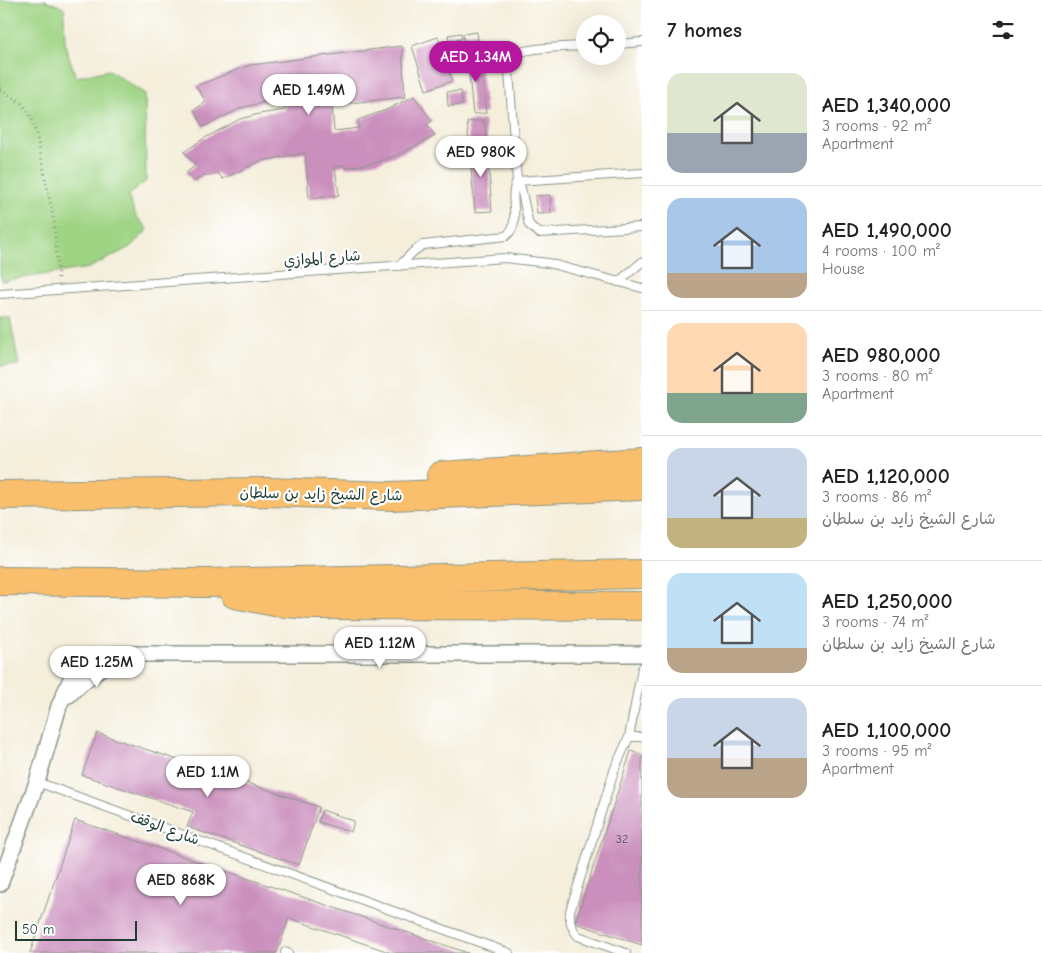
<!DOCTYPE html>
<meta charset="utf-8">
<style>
body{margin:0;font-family:"Comic Neue","Playpen Sans Arabic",sans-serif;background:#f6f6f6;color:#222;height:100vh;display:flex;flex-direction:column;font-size:19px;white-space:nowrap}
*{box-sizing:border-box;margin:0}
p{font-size:16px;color:#767676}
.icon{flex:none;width:28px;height:28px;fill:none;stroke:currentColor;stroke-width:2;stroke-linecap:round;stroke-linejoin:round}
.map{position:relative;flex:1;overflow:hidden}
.panel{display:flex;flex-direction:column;background:#fff;width:400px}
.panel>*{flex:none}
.fabs{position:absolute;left:576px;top:15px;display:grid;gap:10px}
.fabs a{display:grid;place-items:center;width:50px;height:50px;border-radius:50%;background:#fff;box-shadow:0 5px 20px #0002;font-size:25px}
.scale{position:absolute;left:15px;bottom:12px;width:122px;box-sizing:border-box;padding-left:5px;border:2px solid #1f3d34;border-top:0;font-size:14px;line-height:18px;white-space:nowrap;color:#1f3d34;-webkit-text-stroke:4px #fff;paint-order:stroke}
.price{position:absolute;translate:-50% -42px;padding:0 11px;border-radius:18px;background:#fff;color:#222;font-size:16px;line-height:32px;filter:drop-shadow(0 1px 2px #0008)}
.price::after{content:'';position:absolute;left:50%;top:30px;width:15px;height:11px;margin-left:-8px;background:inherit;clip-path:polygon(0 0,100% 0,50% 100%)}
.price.active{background:#b5179e;color:#fff}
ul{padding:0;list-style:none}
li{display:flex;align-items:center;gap:15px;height:125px;padding:0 25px}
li+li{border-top:1px solid #e0e0e0}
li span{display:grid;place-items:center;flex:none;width:140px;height:100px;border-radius:15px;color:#555}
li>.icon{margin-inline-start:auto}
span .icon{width:60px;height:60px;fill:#fffc;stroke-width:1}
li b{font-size:21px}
h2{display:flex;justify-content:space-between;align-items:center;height:60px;padding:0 25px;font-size:21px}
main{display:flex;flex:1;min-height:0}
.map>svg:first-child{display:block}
.green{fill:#9fd484;stroke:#5f885c}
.building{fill:#ca8fbd}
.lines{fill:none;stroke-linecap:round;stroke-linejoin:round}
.lane-casing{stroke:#8a9688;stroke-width:10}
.street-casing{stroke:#8a9688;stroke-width:18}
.highway-casing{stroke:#8a9688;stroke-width:30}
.path{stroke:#8a9688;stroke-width:3;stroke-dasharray:1 4;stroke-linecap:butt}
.lane{stroke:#fff;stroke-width:8}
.street{stroke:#fff;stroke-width:15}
.highway{stroke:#f9bf6c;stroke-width:28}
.labels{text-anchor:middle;stroke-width:4.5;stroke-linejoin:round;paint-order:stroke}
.number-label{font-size:12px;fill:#4a5256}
.street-label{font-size:15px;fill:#1f3d34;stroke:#fff}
</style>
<main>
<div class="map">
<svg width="642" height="953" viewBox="0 0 642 953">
<rect width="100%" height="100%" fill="#fff"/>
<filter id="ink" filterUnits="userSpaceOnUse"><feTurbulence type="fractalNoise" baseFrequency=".02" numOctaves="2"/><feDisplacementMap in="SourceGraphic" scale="10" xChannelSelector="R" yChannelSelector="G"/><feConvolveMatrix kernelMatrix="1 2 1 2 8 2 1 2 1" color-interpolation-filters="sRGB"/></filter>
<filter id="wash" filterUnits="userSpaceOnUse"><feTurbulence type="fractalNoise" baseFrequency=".0096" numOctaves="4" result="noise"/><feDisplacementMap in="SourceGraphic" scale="20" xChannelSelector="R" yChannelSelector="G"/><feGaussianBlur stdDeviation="1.12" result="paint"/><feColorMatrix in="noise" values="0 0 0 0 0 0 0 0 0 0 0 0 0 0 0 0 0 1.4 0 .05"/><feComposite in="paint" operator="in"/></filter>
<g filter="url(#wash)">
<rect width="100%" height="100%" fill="#f4eedb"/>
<g class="green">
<path d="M0 0H45L64 8 65 45 76 77 109 70 145 94 146 181 128 196 136 216 148 230 130 247 89 268 2 281 0 275Z"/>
<path d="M0 318H10L19 365 0 366Z"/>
</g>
<g id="blocks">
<g class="building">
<path d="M477 32 479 47 465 49 463 34Z"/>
<path d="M461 33 462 39 449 40 448 35Z"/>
<path d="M438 37 452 81 426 90 412 46Z"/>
<path d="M402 46 405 97 332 105 334 131 359 128 358 120 386 110 414 96 432 121 427 124 435 136 402 153 378 162 345 168V165L335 167 339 195 309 199 305 153 260 161 223 179 218 173 207 176 205 174 194 182 186 173 196 165 184 152 203 139 240 119 259 114 285 110 284 98 264 102 241 108 203 127 194 110 206 102 196 86 250 65Z"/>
<path d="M462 51 463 67H458L457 61 455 62 454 52Z"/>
<path d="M476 52 478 64H480L486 113 473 114 468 65H466L464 53Z"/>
<path d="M461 91 462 105 448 106 447 92Z"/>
<path d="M484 120 487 140 469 142 467 122Z"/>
<path d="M487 144 492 211 475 212 469 146Z"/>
<path d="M550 195 551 213 537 214 535 196Z"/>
<path d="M97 733 319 807 299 865 187 827 193 812 82 775Z"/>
<path d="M631 751 642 755V945L575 923Z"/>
<path d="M322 810 354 821 351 832 318 822Z"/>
<path d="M75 820 468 953H392L289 918 277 953H30Z"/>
</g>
</g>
</g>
<g filter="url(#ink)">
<use href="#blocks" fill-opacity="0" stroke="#8a9688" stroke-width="1"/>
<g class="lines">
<g class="lane-casing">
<g id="lane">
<path d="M618 44 642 42"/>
<path d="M585 46C571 47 526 47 517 54 510 58 509 64 509 71L517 181 642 173"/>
<path d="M517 181 521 188 529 225 539 233 642 227"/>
<path d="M399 266 414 251 423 245 506 236C523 223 507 198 517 181"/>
<path d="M618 282 642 262"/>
<path d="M0 294 505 258 548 263 642 288"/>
<path d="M629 737 642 668"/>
<path d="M37 782 509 953"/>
<path d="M285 952 288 953"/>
<path d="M626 953 578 936C571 928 569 921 570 911L615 768 629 737H642"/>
</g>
</g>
<g class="street-casing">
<g id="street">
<path d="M69 695C83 679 102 669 118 654"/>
<path d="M0 884 37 782 59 706 73 674 100 657 118 654H642"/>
</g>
</g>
<g class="highway-casing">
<g id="highway">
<path d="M441 476 642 462"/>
<path d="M0 495 266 492 391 496 642 486"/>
<path d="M0 581 204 583 642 574"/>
<path d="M235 594 275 602 311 605 642 606"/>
</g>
</g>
<path class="path" d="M0 90 5 92 23 104 31 117 37 137 54 221 58 279"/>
<use href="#lane" class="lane"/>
<use href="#street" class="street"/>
<use href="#highway" class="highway"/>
</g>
</g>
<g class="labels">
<g class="number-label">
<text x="622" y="843">32</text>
</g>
<g class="street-label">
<text transform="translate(322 258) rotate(-4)" y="5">شارع الموازي</text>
<text transform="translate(321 494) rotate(1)" y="5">شارع الشيخ زايد بن سلطان</text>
<text transform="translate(165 828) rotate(20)" y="5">شارع الوقف</text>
</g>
</g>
</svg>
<div class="fabs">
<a><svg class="icon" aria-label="locate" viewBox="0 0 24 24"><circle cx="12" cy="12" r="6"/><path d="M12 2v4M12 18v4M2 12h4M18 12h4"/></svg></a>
</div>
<div class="scale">50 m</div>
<b class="price active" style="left:476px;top:83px">AED 1.34M</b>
<b class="price" style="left:309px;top:116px">AED 1.49M</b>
<b class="price" style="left:481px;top:178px">AED 980K</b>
<b class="price" style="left:380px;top:669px">AED 1.12M</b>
<b class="price" style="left:97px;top:688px">AED 1.25M</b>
<b class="price" style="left:208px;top:798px">AED 1.1M</b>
<b class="price" style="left:181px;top:906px">AED 868K</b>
</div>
<section class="panel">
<h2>7 homes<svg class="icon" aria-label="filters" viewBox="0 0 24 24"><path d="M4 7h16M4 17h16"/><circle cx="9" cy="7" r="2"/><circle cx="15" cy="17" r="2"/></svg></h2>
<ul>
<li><span style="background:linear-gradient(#dfe7d0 60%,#9aa5b1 0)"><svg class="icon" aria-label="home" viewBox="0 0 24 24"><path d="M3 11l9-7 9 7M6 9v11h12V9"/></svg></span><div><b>AED 1,340,000</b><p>3 rooms · 92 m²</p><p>Apartment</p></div></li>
<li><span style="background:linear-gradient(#a9c7e8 75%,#b9a48a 0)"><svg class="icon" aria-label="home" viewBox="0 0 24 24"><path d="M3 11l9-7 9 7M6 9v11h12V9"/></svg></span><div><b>AED 1,490,000</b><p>4 rooms · 100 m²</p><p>House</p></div></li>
<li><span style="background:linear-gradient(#ffd9b3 70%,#7fa58c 0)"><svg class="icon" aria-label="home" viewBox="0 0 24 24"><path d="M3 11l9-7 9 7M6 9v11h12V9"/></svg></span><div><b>AED 980,000</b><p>3 rooms · 80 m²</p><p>Apartment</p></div></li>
<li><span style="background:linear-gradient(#c9d6e8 70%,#c2b280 0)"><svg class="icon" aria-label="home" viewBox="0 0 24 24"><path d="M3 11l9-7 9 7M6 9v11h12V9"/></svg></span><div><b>AED 1,120,000</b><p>3 rooms · 86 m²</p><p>شارع الشيخ زايد بن سلطان</p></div></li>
<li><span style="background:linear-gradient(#bfe0f5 75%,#b9a48a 0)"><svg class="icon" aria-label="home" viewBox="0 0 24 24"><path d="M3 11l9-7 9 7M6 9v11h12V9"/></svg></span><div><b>AED 1,250,000</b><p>3 rooms · 74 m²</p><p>شارع الشيخ زايد بن سلطان</p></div></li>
<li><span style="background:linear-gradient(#c9d6e8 60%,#b9a48a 0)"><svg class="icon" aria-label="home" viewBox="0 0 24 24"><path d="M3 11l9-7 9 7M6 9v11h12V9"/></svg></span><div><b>AED 1,100,000</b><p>3 rooms · 95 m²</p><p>Apartment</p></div></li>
</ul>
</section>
</main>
